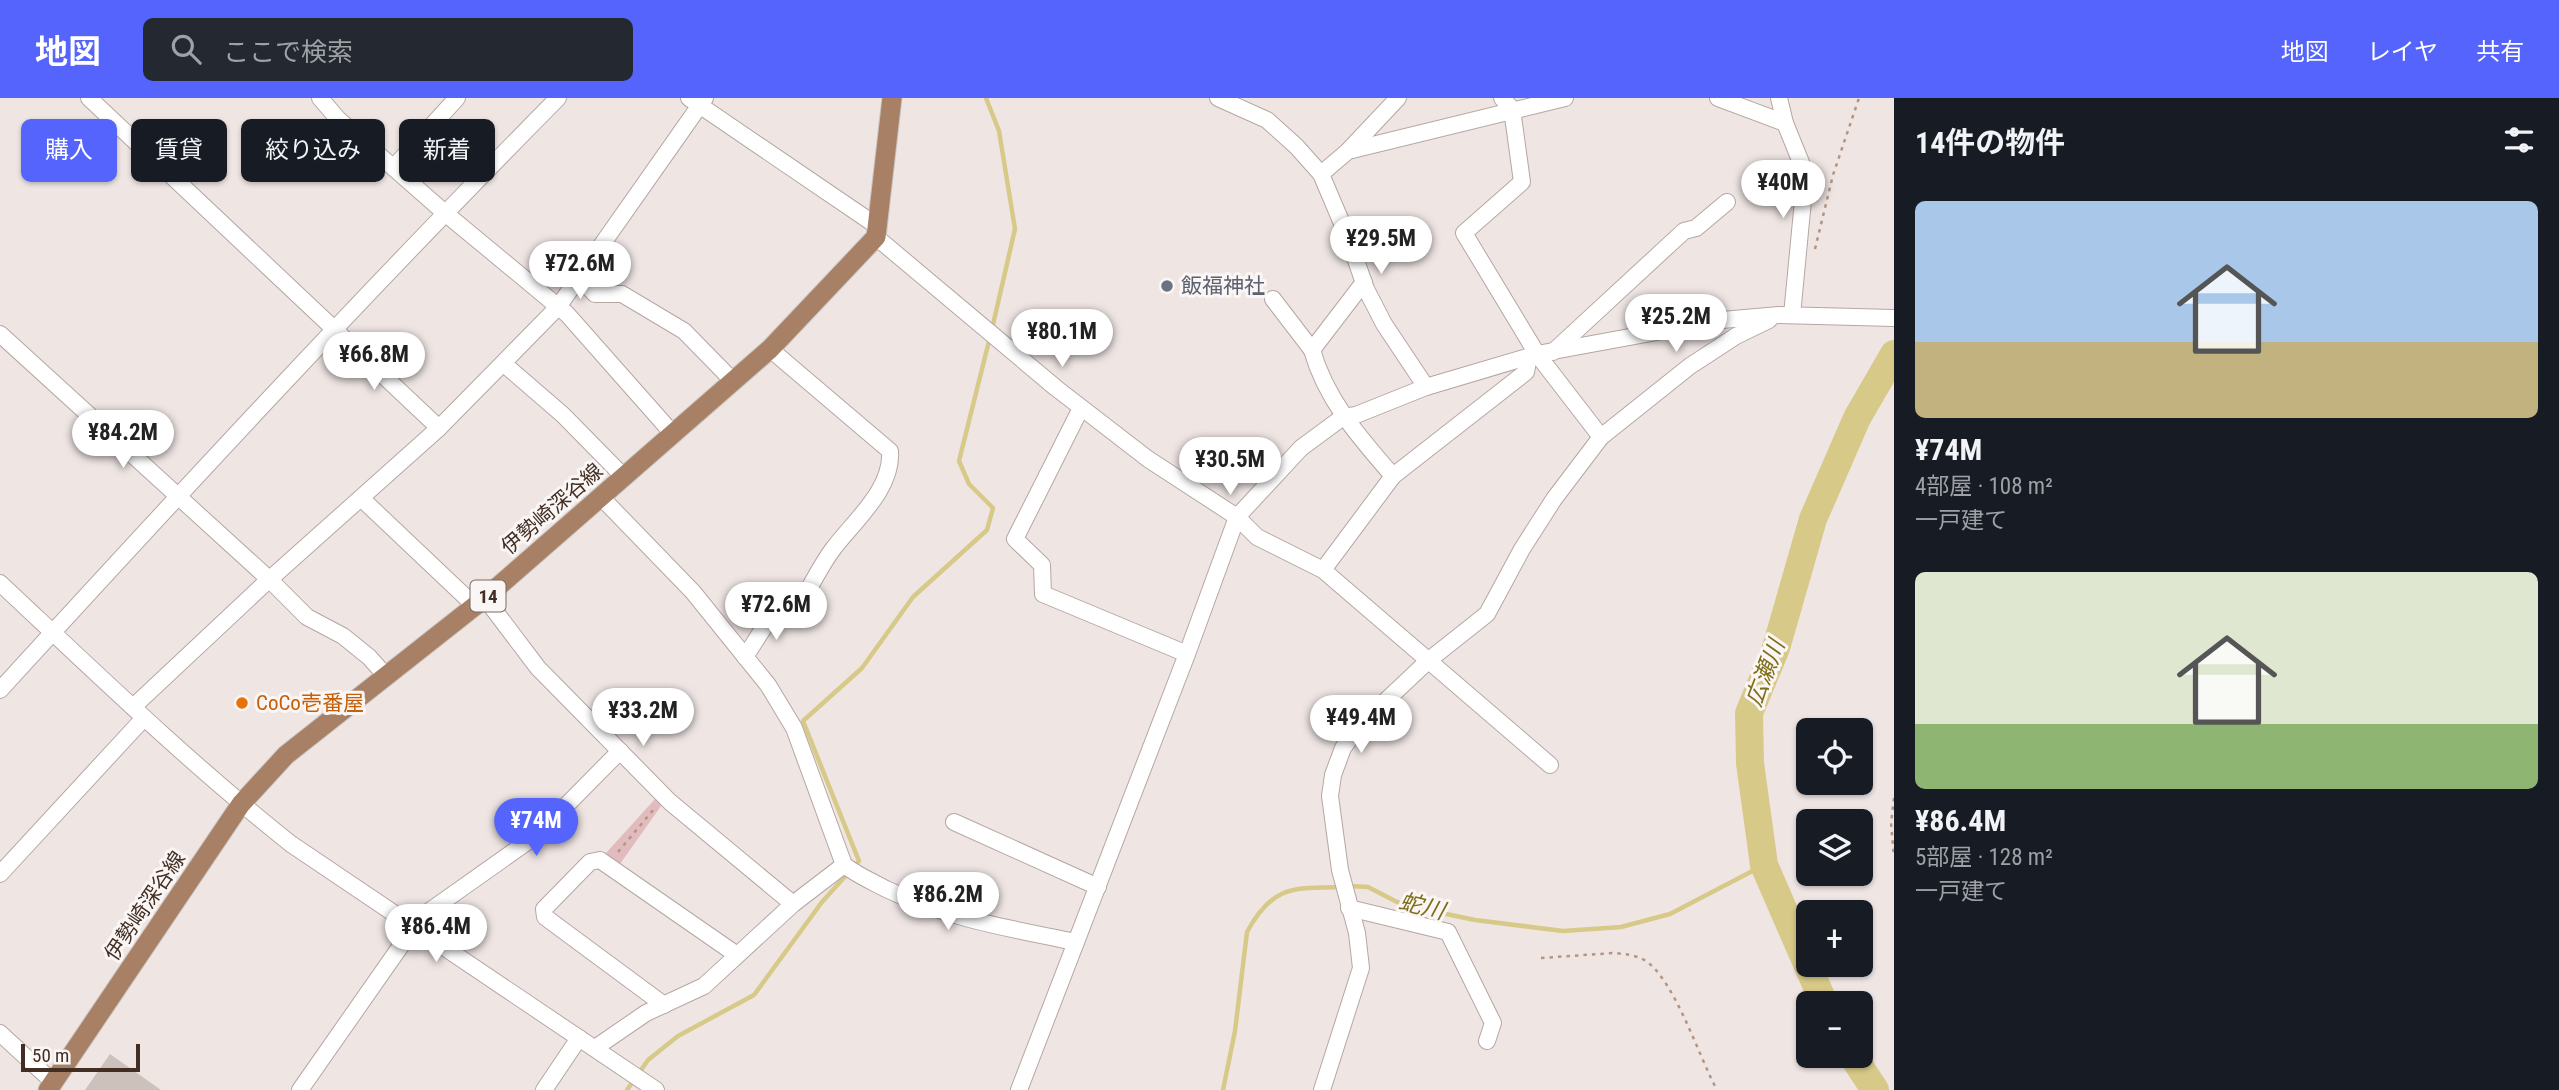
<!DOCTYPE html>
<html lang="ja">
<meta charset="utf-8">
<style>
body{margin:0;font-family:"Roboto Condensed","Noto Sans JP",sans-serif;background:#242831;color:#f1f3f6;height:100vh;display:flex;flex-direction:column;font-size:26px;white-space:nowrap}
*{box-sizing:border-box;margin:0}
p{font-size:23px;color:#9ea1a6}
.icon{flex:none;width:38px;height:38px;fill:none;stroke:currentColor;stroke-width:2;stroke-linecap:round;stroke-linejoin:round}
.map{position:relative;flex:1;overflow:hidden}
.side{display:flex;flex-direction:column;background:#171b24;width:665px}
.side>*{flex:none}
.top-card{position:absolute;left:21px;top:21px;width:665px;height:63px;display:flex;gap:14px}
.controls{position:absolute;left:1796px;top:620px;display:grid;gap:14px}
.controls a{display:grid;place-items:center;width:77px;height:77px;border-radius:10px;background:#171b24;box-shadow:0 2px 5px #0004;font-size:35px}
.scale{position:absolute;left:21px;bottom:18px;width:119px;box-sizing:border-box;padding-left:7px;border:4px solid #422e22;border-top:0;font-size:19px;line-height:24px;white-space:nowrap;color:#422e22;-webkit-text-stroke:5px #faf6f5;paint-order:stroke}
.price{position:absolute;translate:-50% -60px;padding:0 16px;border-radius:24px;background:#fff;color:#222;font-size:23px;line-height:46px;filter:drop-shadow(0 2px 4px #0008)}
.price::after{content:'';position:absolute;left:50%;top:42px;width:21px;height:16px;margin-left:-10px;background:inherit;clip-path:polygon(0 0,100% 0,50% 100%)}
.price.selected{background:#5464fc;color:#fff}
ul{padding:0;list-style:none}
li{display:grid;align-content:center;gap:14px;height:371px;padding:0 21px}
li span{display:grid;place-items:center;height:217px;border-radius:10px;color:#555}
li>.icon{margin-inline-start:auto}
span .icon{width:126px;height:126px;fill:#fffc;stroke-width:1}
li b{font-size:30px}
h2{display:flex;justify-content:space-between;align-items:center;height:84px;padding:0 21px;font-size:30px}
.chip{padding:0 24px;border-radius:10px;background:#171b24;box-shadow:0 2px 5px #0004;font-size:24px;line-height:63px}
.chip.selected{background:#5464fc;color:#fff}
header{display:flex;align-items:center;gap:42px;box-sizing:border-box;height:98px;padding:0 35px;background:#5464fc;color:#fff}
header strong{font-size:33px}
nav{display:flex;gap:38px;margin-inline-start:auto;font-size:24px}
.search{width:490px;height:63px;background:#242831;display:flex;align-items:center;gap:18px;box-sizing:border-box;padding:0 24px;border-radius:10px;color:#9ea1a6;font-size:26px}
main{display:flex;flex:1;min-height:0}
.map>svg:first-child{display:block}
.green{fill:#e1bbbe}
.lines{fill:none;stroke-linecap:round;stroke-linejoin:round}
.stream{stroke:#d7c988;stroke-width:4.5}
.river{stroke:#d7c988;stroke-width:28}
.building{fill:#cdc1bc}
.minor-casing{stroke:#b4a7a2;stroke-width:18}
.major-casing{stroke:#cac4c1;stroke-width:21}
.path{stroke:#b59482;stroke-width:2.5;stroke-dasharray:3.5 5;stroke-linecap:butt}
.minor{stroke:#fff;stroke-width:16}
.major{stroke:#a78065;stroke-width:19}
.worship-dot{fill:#6b7280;stroke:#faf6f5;stroke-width:2.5}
.food-dot{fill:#e8710a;stroke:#faf6f5;stroke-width:2.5}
.labels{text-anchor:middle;stroke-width:6;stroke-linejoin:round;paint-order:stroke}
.shield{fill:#faf6f5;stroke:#796a61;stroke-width:2}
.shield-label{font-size:19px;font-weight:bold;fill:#422e22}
.worship-label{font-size:21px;fill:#5b616d;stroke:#faf6f5;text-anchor:start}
.street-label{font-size:21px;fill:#422e22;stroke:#faf6f5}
.food-label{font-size:21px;fill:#c56008;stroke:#faf6f5;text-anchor:start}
.water-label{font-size:23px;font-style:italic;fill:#7e6c16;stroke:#faf6f5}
</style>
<header>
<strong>地図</strong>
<div class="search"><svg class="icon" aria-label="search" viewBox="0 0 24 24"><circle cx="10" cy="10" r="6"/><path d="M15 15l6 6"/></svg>ここで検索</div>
<nav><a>地図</a><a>レイヤ</a><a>共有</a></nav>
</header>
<main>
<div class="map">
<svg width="1894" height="992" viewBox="0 0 1894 992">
<rect width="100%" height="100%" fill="#efe6e4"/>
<path class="green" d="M656 700 661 708 620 766 606 755Z"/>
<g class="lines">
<g class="stream">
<path d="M986 0 999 33 1015 131 992 231"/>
<path d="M1348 788 1368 789 1397 804 1432 813 1475 822 1563 833 1621 829 1670 816 1764 767"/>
<path d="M627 992 648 962 678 938 754 897 822 804 859 763 803 623 862 570 913 499 987 432 993 410 969 386 959 363 990 239"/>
<path d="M1223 992 1235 933 1247 834C1272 788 1292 790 1339 789"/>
</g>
<g class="river">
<path d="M1824 905 1764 767 1750 665 1749 615 1776 550 1813 421 1857 320 1894 256"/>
<path d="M1852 957 1875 992"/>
</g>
</g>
<path class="building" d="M110 956 161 992H85Z"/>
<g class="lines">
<g class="minor-casing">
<g id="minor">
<path d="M89 0 439 330"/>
<path d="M320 0 338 21 445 115 567 216 673 336"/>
<path d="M689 0 877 128"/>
<path d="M1218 0 1267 22 1296 48 1321 76 1349 142 1366 191 1384 226 1426 289"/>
<path d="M1502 0 1512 11 1522 84 1464 135 1537 256 1601 339"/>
<path d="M1718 0 1785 25"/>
<path d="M1779 0 1785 25 1802 67 1804 92 1792 217"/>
<path d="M1348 53 1398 0"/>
<path d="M394 69 457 0"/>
<path d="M1321 76 1348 53 1565 0"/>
<path d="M876 139 1056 290 1148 361 1237 419 1257 439 1323 472 1550 667"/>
<path d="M579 179 595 196H622L684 233 733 283"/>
<path d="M1364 184 1312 252C1326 302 1360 340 1393 378"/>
<path d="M1273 201 1312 252"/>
<path d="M0 236 270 482 307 519 343 538 369 559 386 578"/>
<path d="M1553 254 1684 133 1696 130 1727 104"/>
<path d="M504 266 563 317 624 379"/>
<path d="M1081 310 1015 441 1042 467 1043 496 1187 556"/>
<path d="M601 399 693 494 768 587 794 630 844 767C857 777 871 783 886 791 946 820 1011 831 1076 844"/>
<path d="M362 401 475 508"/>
<path d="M1323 472 1393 378 1526 274 1529 259"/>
<path d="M0 485C95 574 189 665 291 746L656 992"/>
<path d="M485 500 538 570 670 704 793 806"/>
<path d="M745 559 786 495 802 503C812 486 821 467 833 451 854 423 893 391 890 353L770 251"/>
<path d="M0 592C183 392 367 193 558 0"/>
<path d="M133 609 261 489 439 330 558 209 705 0"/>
<path d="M954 724 1098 789"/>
<path d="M0 776 144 620"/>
<path d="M1349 810 1448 834 1493 925 1487 943"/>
<path d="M664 907 545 819 544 811 590 764 600 762 737 857"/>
<path d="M0 935 53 984"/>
<path d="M595 950 646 915 704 888 793 806 844 767"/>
<path d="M300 992 421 819 537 737 620 653"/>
<path d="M544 992 579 940"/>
<path d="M1019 992 1187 556 1237 419 1301 350 1343 319 1356 317 1426 289 1537 256 1722 222 1779 217 1894 220"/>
<path d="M1322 992 1361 870 1357 835 1340 772 1330 698 1333 677 1343 650 1359 628 1429 562 1487 516 1522 451 1554 401 1601 339 1690 268 1736 238 1769 222"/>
</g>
</g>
<g class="major-casing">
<path id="major" d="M48 992 241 706 286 657 485 500 770 251 876 139 892 0"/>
</g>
<g class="path">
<path d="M1815 151 1833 77 1859 0"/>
<path d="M1894 700 1891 725 1894 759"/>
<path d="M618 754 654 711"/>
<path d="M1541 860 1614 855C1625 856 1636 857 1646 863 1675 883 1699 959 1717 992"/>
</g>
<use href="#minor" class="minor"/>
<use href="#major" class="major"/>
</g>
<circle class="worship-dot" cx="1167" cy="188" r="7"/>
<circle class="food-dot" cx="242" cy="605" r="7"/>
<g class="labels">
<rect class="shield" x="470.5" y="482.5" width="35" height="31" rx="5"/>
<g class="shield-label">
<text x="488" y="505">14</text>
</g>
<g class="worship-label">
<text x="1181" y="195">飯福神社</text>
</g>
<g class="street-label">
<text transform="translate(552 411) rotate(-41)" y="7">伊勢崎深谷線</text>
<text transform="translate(145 808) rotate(-56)" y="7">伊勢崎深谷線</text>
</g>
<g class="food-label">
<text x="256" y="612">CoCo壱番屋</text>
</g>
<g class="water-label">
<text transform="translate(1765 575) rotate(-69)" y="8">広瀬川</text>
<text transform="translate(1422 808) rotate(14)" y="8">蛇川</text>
</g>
</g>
</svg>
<div class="controls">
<a><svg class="icon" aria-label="locate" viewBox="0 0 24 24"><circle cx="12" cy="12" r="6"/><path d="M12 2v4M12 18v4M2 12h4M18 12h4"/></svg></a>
<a><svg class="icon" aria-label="layers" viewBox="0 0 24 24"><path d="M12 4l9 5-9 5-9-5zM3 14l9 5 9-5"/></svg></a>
<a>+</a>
<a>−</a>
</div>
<div class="scale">50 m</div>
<b class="price" style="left:1783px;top:122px">¥40M</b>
<b class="price" style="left:1381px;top:178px">¥29.5M</b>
<b class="price" style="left:580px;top:203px">¥72.6M</b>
<b class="price" style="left:1676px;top:256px">¥25.2M</b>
<b class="price" style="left:1062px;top:271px">¥80.1M</b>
<b class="price" style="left:374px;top:294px">¥66.8M</b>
<b class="price" style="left:123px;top:372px">¥84.2M</b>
<b class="price" style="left:1230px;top:399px">¥30.5M</b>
<b class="price" style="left:776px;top:544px">¥72.6M</b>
<b class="price" style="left:643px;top:650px">¥33.2M</b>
<b class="price" style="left:1361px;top:657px">¥49.4M</b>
<b class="price selected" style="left:536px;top:760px">¥74M</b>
<b class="price" style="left:948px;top:834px">¥86.2M</b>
<b class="price" style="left:436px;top:866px">¥86.4M</b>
<div class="top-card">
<a class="chip selected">購入</a>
<a class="chip">賃貸</a>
<a class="chip">絞り込み</a>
<a class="chip">新着</a>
</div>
</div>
<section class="side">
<h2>14件の物件<svg class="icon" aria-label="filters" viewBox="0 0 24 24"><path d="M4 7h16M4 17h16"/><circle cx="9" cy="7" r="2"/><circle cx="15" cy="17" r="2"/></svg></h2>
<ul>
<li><span style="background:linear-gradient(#a9c7e8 65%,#c2b280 0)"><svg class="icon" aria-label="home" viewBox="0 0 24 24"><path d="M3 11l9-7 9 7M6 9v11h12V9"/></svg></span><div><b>¥74M</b><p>4部屋 · 108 m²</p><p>一戸建て</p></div></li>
<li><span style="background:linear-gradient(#dfe7d0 70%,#8fb573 0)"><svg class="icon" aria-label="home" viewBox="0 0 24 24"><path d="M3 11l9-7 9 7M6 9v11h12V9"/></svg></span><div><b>¥86.4M</b><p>5部屋 · 128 m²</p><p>一戸建て</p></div></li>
</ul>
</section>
</main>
